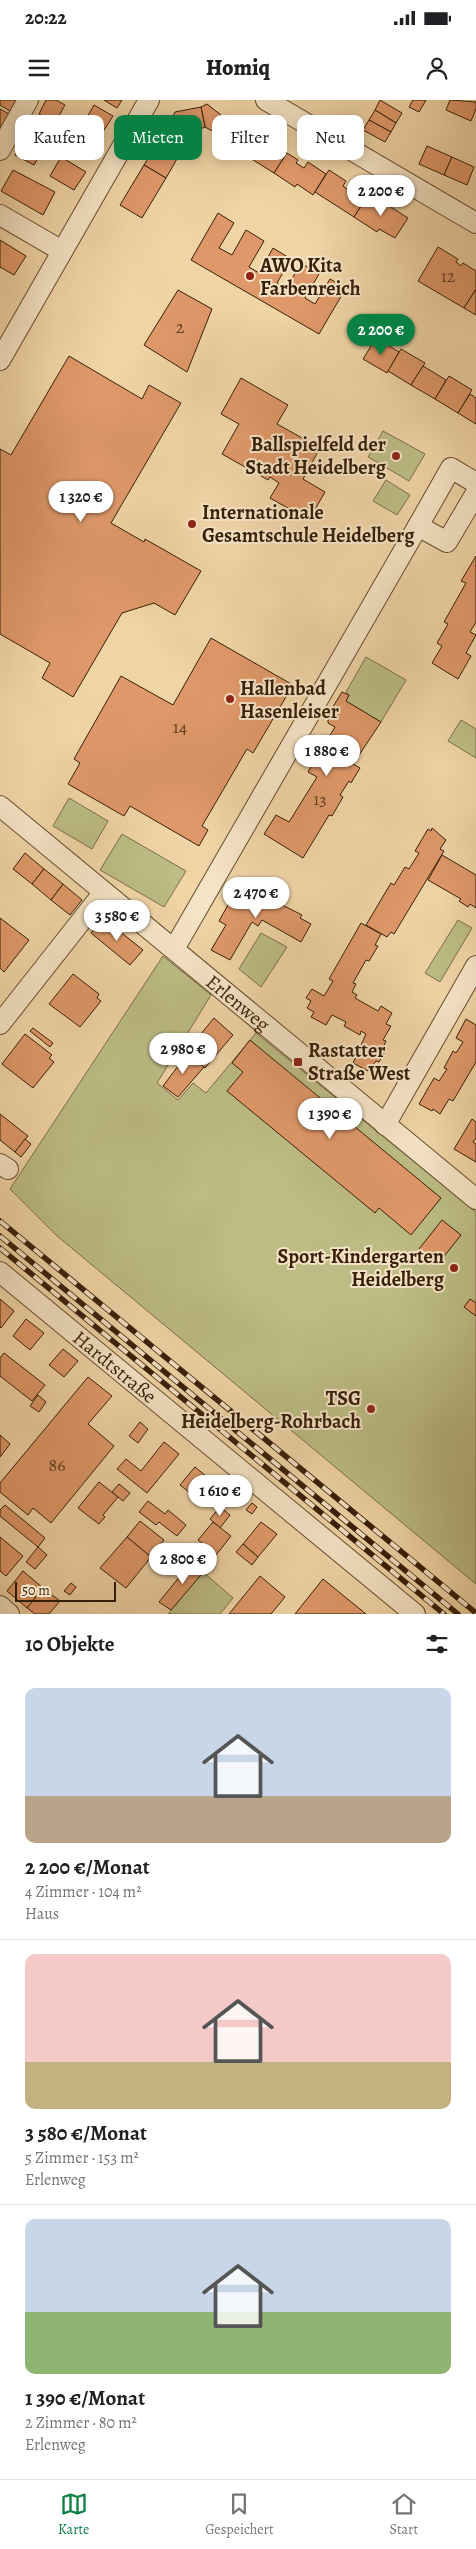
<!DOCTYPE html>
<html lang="de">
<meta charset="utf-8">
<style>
body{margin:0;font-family:Alegreya,serif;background:#f6f6f6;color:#202124;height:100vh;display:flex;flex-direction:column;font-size:19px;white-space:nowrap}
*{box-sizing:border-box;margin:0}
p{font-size:16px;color:#757577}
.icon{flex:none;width:28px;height:28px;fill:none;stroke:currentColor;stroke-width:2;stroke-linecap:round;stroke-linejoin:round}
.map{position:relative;height:1514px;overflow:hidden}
.drawer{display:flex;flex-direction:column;background:#fff;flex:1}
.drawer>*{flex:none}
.banner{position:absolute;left:15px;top:15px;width:446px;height:45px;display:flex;gap:10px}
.scale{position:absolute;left:15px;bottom:12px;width:101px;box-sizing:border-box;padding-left:5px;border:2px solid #371f07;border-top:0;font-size:14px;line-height:18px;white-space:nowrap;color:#371f07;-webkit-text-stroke:4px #f5e3c5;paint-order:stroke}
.price{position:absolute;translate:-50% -42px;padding:0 11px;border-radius:18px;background:#fff;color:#222;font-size:16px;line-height:32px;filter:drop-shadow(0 1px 2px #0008)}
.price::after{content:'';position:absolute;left:50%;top:30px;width:15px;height:11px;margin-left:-8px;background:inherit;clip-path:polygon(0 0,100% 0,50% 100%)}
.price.active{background:#0b8043;color:#fff}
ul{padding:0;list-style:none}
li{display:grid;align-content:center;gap:10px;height:265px;padding:0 25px}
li+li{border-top:1px solid #e0e0e0}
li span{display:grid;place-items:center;height:155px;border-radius:10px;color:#555}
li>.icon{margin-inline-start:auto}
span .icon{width:90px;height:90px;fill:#fffc;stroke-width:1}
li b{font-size:21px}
h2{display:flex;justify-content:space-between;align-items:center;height:60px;padding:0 25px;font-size:21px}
.tag{padding:0 18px;border-radius:10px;background:#fff;box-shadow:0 2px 12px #0003;font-size:18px;line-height:45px}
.tag.active{background:#0b8043;color:#fff}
.status{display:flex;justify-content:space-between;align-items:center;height:35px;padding:0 25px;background:#fff;direction:ltr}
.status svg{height:14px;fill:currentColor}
header{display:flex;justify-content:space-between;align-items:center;height:65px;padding:0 25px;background:#fff;font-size:22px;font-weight:800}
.dock{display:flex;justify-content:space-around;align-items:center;height:70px;border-top:1px solid #e0e0e0;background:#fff;font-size:14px;color:#757577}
.dock a{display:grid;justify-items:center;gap:2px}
.dock .active{color:#0b8043}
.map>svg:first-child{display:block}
.green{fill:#bcbc84;stroke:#7a6e46}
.building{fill:#df9869;stroke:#371f07}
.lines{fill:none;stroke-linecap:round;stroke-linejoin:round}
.minor-casing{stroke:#654c2f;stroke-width:22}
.minor{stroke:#f5e3c5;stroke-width:20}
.rail-casing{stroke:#371f07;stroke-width:5.5}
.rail{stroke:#f5e3c5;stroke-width:4;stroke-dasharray:11;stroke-linecap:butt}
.poi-dot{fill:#8f2418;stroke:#f5e3c5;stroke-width:2}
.labels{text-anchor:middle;stroke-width:4;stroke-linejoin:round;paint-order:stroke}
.number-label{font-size:18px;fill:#613d20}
.poi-label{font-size:20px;font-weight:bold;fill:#371f07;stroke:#f5e3c5;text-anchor:start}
.street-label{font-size:20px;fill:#371f07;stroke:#f5e3c5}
</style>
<div class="status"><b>20:22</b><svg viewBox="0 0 49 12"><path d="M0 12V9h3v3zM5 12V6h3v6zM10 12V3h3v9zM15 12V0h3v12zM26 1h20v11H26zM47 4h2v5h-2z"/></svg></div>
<header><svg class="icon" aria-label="menu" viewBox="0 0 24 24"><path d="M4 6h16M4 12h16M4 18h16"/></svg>Homiq<svg class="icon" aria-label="person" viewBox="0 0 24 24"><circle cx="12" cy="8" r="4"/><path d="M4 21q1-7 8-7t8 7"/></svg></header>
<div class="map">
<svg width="476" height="1514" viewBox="0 0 476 1514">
<rect width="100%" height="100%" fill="#f0d4a6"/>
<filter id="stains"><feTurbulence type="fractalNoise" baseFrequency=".004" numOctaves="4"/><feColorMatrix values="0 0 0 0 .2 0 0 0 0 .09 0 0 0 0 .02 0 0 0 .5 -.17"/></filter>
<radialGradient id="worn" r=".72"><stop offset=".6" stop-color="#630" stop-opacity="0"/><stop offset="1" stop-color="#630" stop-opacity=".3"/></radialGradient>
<g class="green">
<path d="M383 331 425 354 409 381 368 357Z"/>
<path d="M386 380 410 395 397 415 373 401Z"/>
<path d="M366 557 406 580 381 622 346 601 349 595 346 592Z"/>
<path d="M461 620 476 629V658L448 641Z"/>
<path d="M69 698 108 721 92 749 53 726Z"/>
<path d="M122 734 186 771 164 807 100 770Z"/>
<path d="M458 820 472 828 440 882 425 873Z"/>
<path d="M261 833 287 847 261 887 239 869Z"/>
<path d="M163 856 211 895 157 983 178 1000 193 983 206 993 256 933 476 1112V1484L56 1135 10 1089Z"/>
<path d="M203 1472 233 1498 220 1514H168Z"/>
</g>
<g class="building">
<path d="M0 0H17L10 11 0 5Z"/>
<path d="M46 0H56L65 5 55 23 39 14Z"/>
<path d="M104 0H122L117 8Z"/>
<path d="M380 0 402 13 396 23 375 10Z"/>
<path d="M413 0H426L419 12 409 7Z"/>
<path d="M450 0 476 2V9L471 21 446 10Z"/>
<path d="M207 4 226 19 231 15 247 28 236 44 205 27 201 7Z"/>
<path d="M94 5 113 16 104 30 86 19Z"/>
<path d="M201 7 205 27 193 32 189 38 168 26 175 12Z"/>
<path d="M0 9 9 14 0 30Z"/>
<path d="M375 10 396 23 391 32 369 20Z"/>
<path d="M86 19 104 30 96 45 77 34Z"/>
<path d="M369 20 391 32 385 42 363 30Z"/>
<path d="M32 24 51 34 42 51 23 41Z"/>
<path d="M168 26 189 38 166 78 144 65Z"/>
<path d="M247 28 287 53 274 73 234 48Z"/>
<path d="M23 41 42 51 34 65 15 55Z"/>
<path d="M427 46 452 57 444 75 419 64Z"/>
<path d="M287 53 298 60 296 63 304 68 308 62 326 74 313 95 297 84 295 87 274 73Z"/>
<path d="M61 57 86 72 74 90 50 76Z"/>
<path d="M452 57 474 67 467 85 444 75Z"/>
<path d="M144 65 166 78 142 118 120 105Z"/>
<path d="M13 70 55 92 43 115 1 91Z"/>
<path d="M329 70 346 81 343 86 351 92 353 88 367 97 354 117 315 92Z"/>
<path d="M367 97 378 104 380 100 408 118 395 138 379 129 377 132 354 117Z"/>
<path d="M218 113 234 123 219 148 232 155 246 130 264 141 249 167 259 173 273 148 291 159 277 183 286 189 301 163 319 174 305 198 315 204 330 179 346 188 319 234 191 160Z"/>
<path d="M0 140 26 156 14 175 0 167Z"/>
<path d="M438 147 458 159 456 162 461 166 463 163 476 171V189L464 208 418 181Z"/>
<path d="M476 189V215L464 208Z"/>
<path d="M178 190 212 209 187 272 144 245Z"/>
<path d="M376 238 399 252 387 273 363 259Z"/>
<path d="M401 249 425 263 411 285 388 271Z"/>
<path d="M69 256 142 299 149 285 181 303 111 423 144 442 145 439 201 471 175 515 154 503 122 513 73 597 42 578 50 563 0 534V349L11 355Z"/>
<path d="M423 266 446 280 435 299 411 285Z"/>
<path d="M449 276 472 290 458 313 435 299Z"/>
<path d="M241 278 288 305 277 324 320 348 303 379 325 392 309 420 270 398 279 383 270 377 268 380 222 354 239 324 221 314Z"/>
<path d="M470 294 476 298V324L458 313Z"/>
<path d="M476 456V522L470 532 476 535 466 553 471 556 458 579 432 563 442 546 437 543 448 524 444 522 466 483 461 481Z"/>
<path d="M211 538 293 585 253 653 247 649 202 726 208 730 199 746 130 706 124 716 68 684 80 663 74 659 121 576 173 605Z"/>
<path d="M342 592 349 595 346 601 381 622 353 664 360 668 351 683 349 681 340 695 343 697 332 716 329 715 303 758 264 734 276 715 289 722 317 677 308 672 317 656 321 658 327 649 323 647 335 627 328 623V619L332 617 331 610Z"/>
<path d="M432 728 446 740 440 749 444 751 394 834 391 832 387 837 366 825 391 783 394 785 405 767 409 769 419 753 415 751 428 729 431 731Z"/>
<path d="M25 753 44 769 32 784 13 769Z"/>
<path d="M442 755 476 775V808L470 804 468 807 459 801 461 799 428 780Z"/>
<path d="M44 769 63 784 51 800 32 784Z"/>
<path d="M245 782 269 796 268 798 302 815 300 818 311 824 301 842 262 820 258 826 252 822 230 860 211 850 226 825 219 821 233 796 236 798Z"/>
<path d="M63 784 82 800 70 815 51 800Z"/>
<path d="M0 818 29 840 4 872 0 868Z"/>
<path d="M103 818 143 850 130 865 91 833Z"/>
<path d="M361 823 381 834 375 845 378 846 369 861 366 860 353 883 356 884 352 892 357 895 355 898 378 911 381 906 392 913 386 924 391 926 383 940 386 941 384 946 387 948 379 962 376 961 368 971 353 963 366 934 361 931 360 935 344 926 346 922 332 915 326 925 311 917 314 912 307 908 311 901 306 898 312 889 324 896 333 881 329 879Z"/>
<path d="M73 874 99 894 97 898 101 901 80 927 49 904Z"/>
<path d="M214 918 233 935 205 968 186 952Z"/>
<path d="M466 919 476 925V962L453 1001 449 999 440 1014 433 1009 432 1011 419 1004 434 978 439 981 447 969 444 968 453 951 456 953 463 942 456 938Z"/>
<path d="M33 928 53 943 50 947 30 931Z"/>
<path d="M25 934 52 955 49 958 54 962 33 988 2 964Z"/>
<path d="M250 940 441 1098 411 1135 379 1108 375 1113 227 991 243 972 232 963Z"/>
<path d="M188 953 204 967 178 997 163 986Z"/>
<path d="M0 1014 28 1036 15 1052 0 1040Z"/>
<path d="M472 1019 476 1022V1038L473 1042 476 1044V1062L454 1049Z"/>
<path d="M25 1039 31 1044 21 1057 15 1052Z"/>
<path d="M442 1120 461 1135 438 1164 419 1149Z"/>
<path d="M0 1199 14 1211 1 1228 0 1227Z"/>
<path d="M470 1199 476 1203V1216L464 1207Z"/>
<path d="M26 1219 44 1233 30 1250 13 1236Z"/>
<path d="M63 1249 78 1261 64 1277 49 1265Z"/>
<path d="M4 1253 45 1285 32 1301 0 1276V1258Z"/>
<path d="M88 1277 112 1296 88 1324 114 1346 51 1423 33 1408 28 1415 0 1392V1383Z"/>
<path d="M38 1295 46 1302 39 1312 30 1306Z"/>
<path d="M140 1322 148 1329 138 1343 129 1336Z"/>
<path d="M0 1335 10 1344 0 1357Z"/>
<path d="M164 1342 179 1354 147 1393 117 1369 126 1359 141 1371Z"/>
<path d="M195 1367 218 1386 204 1404 180 1385Z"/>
<path d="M99 1382 118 1397 103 1415 105 1417 99 1424 78 1408Z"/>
<path d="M119 1384 130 1393 123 1401 112 1392Z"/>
<path d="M148 1401 165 1414 168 1410 186 1425 177 1436 159 1422 156 1425 139 1412Z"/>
<path d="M252 1403 257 1407 252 1414 246 1410Z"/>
<path d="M5 1405 45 1438 38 1447 0 1416V1410Z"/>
<path d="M220 1407 230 1415 220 1428 210 1419Z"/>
<path d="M140 1421 164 1440 151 1457 127 1437Z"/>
<path d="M213 1422 231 1436 216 1455 198 1440Z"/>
<path d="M261 1422 277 1434 258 1457 243 1444Z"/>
<path d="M0 1437 23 1456 6 1476 0 1471Z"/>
<path d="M127 1437 151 1457 126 1488 100 1468Z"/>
<path d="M243 1444 258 1457 252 1465 236 1452Z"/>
<path d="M38 1447 47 1455 35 1469 26 1462Z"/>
<path d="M194 1459 206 1469 171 1510 159 1502Z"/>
<path d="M23 1471 43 1488 27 1508 7 1491Z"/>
<path d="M260 1476 285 1497 271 1514H229Z"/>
<path d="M323 1479 366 1514H295Z"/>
<path d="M71 1483 76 1487 70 1495 64 1491Z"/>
<path d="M43 1488 60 1501 49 1514H35L27 1508Z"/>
</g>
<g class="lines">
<g class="minor-casing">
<g id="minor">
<path d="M266 0 476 123"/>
<path d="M0 50 28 0"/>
<path d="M0 115 62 151"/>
<path d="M0 260 149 0"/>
<path d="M476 383 451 368 418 426 447 442 476 393"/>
<path id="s1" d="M0 706 476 1099"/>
<path d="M174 849 418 426"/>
<path d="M0 924 104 792"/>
<path d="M385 1025 476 866"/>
<path d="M0 1064 8 1069"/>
<path id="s2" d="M0 1172 415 1514"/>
<path d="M0 1506 9 1514"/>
</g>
</g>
<use href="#minor" class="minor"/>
<g class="rail-casing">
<g id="rail">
<path d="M0 1121 476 1513"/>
<path d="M0 1136 458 1514"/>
<path d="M0 1148 444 1514"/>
</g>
</g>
<use href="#rail" class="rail"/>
</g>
<g class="poi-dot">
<circle cx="250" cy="176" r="5"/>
<circle cx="396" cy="356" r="5"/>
<circle cx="192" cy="424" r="5"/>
<circle cx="230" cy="599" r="5"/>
<rect x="293" y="957" width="10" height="10" rx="2.5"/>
<circle cx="454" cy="1168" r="5"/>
<circle cx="371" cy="1309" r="5"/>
</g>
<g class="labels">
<g class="number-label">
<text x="448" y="182">12</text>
<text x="180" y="233">2</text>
<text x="180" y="633">14</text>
<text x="320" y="705">13</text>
<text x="57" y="1371">86</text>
</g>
<g class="poi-label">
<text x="260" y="172">AWO Kita<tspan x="260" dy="23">Farbenreich</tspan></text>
<text x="386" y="351" text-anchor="end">Ballspielfeld der<tspan x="386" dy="23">Stadt Heidelberg</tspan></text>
<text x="202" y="419">Internationale<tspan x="202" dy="23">Gesamtschule Heidelberg</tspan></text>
<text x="240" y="595">Hallenbad<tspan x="240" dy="23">Hasenleiser</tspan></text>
<text x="308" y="957">Rastatter<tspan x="308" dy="23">Straße West</tspan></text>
<text x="444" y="1163" text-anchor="end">Sport-Kindergarten<tspan x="444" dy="23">Heidelberg</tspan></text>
<text x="361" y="1305" text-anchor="end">TSG<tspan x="361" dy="23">Heidelberg-Rohrbach</tspan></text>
</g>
<g class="street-label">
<text dy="7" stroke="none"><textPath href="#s1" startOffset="309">Erlenweg</textPath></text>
<text dy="7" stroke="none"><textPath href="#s2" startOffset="149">Hardtstraße</textPath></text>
</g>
</g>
<rect width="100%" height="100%" filter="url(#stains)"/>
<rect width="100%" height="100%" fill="url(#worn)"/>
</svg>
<div class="scale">50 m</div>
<b class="price" style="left:381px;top:117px">2 200 €</b>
<b class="price active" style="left:381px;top:256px">2 200 €</b>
<b class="price" style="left:81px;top:423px">1 320 €</b>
<b class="price" style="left:327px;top:677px">1 880 €</b>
<b class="price" style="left:256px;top:819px">2 470 €</b>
<b class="price" style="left:117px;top:842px">3 580 €</b>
<b class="price" style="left:183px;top:975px">2 980 €</b>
<b class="price" style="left:330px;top:1040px">1 390 €</b>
<b class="price" style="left:220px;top:1417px">1 610 €</b>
<b class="price" style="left:183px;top:1485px">2 800 €</b>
<div class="banner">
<a class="tag">Kaufen</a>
<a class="tag active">Mieten</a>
<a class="tag">Filter</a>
<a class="tag">Neu</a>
</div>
</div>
<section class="drawer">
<h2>10 Objekte<svg class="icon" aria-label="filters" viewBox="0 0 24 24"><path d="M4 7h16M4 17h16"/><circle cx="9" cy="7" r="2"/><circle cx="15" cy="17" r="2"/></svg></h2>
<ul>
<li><span style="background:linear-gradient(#c9d6e8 70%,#b9a48a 0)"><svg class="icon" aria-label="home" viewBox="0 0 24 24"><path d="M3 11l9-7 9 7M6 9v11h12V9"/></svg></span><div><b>2 200 €/Monat</b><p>4 Zimmer · 104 m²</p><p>Haus</p></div></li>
<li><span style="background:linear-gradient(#f6c9c9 70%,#c2b280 0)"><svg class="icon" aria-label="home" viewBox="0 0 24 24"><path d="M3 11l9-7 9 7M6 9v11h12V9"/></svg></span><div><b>3 580 €/Monat</b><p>5 Zimmer · 153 m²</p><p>Erlenweg</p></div></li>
<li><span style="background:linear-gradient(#c9d6e8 60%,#8fb573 0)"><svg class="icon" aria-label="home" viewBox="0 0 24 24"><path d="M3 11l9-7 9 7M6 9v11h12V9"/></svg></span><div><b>1 390 €/Monat</b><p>2 Zimmer · 80 m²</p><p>Erlenweg</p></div></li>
</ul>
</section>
<nav class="dock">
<a class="active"><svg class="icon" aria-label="map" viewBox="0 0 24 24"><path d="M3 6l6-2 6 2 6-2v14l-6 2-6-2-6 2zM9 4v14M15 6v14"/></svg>Karte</a>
<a><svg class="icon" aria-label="saved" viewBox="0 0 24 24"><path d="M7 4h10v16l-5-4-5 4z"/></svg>Gespeichert</a>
<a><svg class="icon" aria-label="home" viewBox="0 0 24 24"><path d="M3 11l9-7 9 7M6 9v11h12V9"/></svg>Start</a>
</nav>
